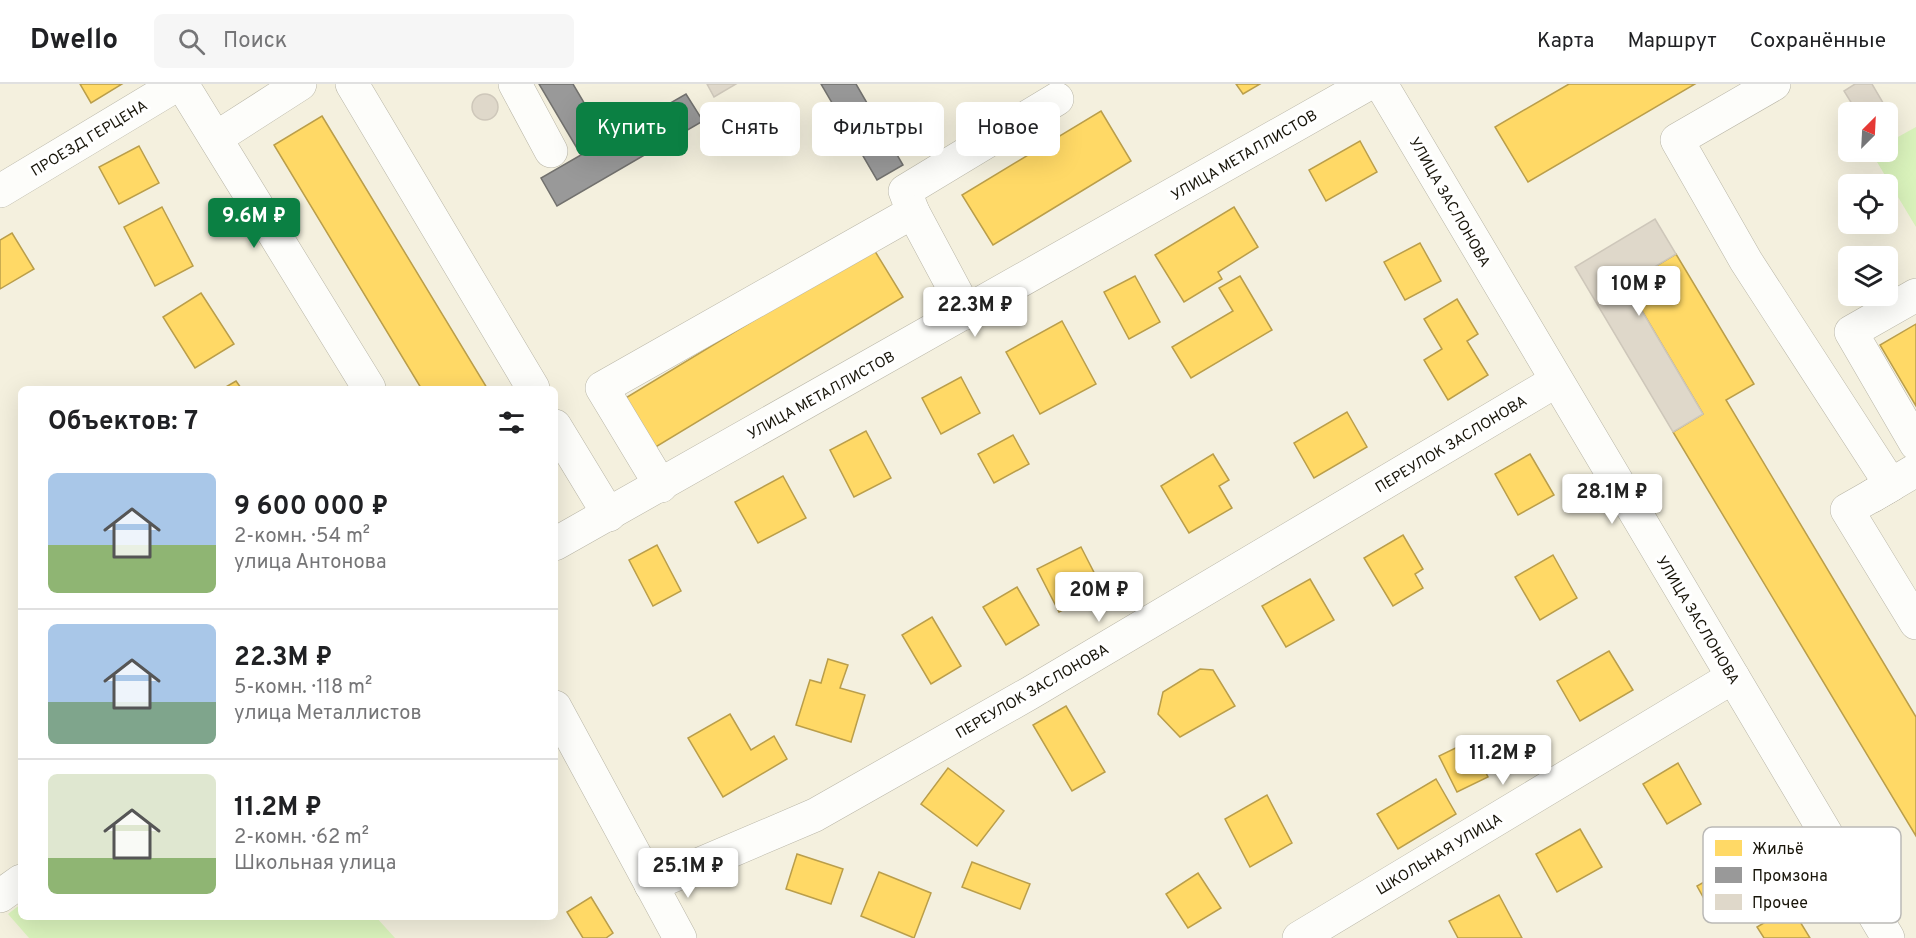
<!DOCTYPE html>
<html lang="ru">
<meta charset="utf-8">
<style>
body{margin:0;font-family:Overpass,sans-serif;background:#f6f6f6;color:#202124;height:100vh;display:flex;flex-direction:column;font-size:22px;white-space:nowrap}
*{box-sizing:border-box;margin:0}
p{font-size:20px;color:#757577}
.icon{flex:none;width:33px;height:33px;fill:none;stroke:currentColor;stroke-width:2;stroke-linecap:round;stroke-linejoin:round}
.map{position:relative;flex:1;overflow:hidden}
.sheet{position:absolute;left:18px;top:302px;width:540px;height:534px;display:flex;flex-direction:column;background:#fff;border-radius:9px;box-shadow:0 6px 24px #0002}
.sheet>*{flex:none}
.hud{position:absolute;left:576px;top:18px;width:570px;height:54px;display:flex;gap:12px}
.needle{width:39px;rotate:24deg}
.controls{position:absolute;left:1838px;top:18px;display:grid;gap:12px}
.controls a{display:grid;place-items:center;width:60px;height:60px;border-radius:9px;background:#fff;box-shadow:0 6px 24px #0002;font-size:30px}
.price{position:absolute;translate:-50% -51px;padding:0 14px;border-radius:6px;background:#fff;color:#222;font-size:20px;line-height:39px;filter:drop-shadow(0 2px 3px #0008)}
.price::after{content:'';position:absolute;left:50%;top:36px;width:18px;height:14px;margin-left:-9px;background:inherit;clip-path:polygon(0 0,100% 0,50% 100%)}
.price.on{background:#0b8043;color:#fff}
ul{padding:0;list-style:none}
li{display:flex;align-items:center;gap:18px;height:150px;padding:0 30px}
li+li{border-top:2px solid #e0e0e0}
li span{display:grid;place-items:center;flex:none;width:168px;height:120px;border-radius:9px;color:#555}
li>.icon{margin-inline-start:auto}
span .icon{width:72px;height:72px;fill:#fffc;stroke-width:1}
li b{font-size:26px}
h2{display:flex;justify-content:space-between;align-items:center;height:72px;padding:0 30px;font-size:26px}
.pill{padding:0 21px;border-radius:9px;background:#fff;box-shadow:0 6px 24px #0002;font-size:21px;line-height:54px}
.pill.on{background:#0b8043;color:#fff}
header{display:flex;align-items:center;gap:36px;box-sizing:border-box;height:84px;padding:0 30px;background:#fff;border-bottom:2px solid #e0e0e0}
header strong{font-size:28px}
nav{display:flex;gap:33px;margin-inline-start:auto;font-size:21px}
.search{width:420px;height:54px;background:#f6f6f6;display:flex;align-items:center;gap:15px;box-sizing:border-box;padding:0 21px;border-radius:9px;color:#757577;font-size:22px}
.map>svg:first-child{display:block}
.green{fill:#daf3bc}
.homes{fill:#ffd966;stroke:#ba9e4a;stroke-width:1.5}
.industry{fill:#999;stroke:#72716e;stroke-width:1.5}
.building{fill:#dfd8ca;stroke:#cec7ba;stroke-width:1.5}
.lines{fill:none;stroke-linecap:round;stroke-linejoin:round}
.minor-casing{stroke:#b8b5a6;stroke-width:34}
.minor{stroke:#fdfdfa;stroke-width:33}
.labels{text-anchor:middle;stroke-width:6;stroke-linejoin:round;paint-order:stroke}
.street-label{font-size:15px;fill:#18150a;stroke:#fff}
.key{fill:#fff;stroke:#bab9b6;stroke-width:1.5}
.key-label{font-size:16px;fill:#18150a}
</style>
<header>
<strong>Dwello</strong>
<div class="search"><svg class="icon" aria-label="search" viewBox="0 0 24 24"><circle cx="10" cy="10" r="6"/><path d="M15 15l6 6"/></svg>Поиск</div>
<nav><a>Карта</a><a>Маршрут</a><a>Сохранённые</a></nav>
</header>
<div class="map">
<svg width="1916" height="854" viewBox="0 0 1916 854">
<rect width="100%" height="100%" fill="#f4f0de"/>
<g class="green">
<path d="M1916 43V143L1871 68H1887V59Z"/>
<path d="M21 820V832L376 833 395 854H29L8 830Z"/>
</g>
<g class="homes">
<path d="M80 0H122L91 19Z"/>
<path d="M1236 0H1260L1243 10Z"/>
<path d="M1569 0H1695L1528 98 1495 43Z"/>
<path d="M1101 27 1131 77 993 161 962 111Z"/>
<path d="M322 32 487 304H421L274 61Z"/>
<path d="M1360 57 1377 88 1326 117 1309 86Z"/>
<path d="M139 62 159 99 119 120 99 83Z"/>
<path d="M162 123 193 182 155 202 124 143Z"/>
<path d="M1234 123 1258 163 1218 188 1222 195 1184 218 1155 171Z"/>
<path d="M12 149 34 185 0 205V156Z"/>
<path d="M1420 159 1441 197 1405 216 1384 178Z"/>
<path d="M873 164 903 213 654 364 624 315Z"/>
<path d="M1676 170 1754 300 1726 316 1916 633V752L1673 348 1703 330 1626 200Z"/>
<path d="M1135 192 1160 238 1129 255 1104 208Z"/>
<path d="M1240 192 1272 246 1191 294 1172 263 1233 227 1219 204Z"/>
<path d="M201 209 234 260 195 284 163 233Z"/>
<path d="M1457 215 1478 250 1467 257 1488 291 1448 316 1424 276 1442 265 1424 235Z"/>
<path d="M1062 237 1096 300 1040 330 1006 268Z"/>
<path d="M1916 240V322L1880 261Z"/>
<path d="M961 293 980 329 941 350 922 314Z"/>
<path d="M236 297 241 304H224Z"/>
<path d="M1347 328 1367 363 1314 394 1294 359Z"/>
<path d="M866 347 891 394 854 413 830 366Z"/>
<path d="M1013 351 1029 380 994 399 978 370Z"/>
<path d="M1213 370 1229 396 1219 402 1232 424 1189 449 1161 402Z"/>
<path d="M1530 370 1554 411 1518 431 1495 390Z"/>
<path d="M783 392 806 434 758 459 735 418Z"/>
<path d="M1403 451 1423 485 1415 490 1423 504 1393 522 1364 474Z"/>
<path d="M657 461 681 507 653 522 629 476Z"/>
<path d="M1081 463 1103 506 1059 528 1037 485Z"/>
<path d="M1553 471 1577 514 1540 536 1515 493Z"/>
<path d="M1310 495 1334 536 1286 563 1262 522Z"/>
<path d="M1017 503 1039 541 1006 561 983 523Z"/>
<path d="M932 533 961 582 931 600 902 551Z"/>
<path d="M1609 567 1633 606 1580 637 1557 597Z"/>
<path d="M828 575 848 581 840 604 865 611 851 658 796 641 810 596 821 599Z"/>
<path d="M1200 585 1213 586 1235 622 1180 653 1158 630 1163 608Z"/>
<path d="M1066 622 1105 688 1072 707 1033 641Z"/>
<path d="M730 630 751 666 774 652 787 675 723 713 688 654Z"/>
<path d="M1470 657 1488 693 1457 708 1439 672Z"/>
<path d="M1678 679 1701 720 1667 740 1643 700Z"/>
<path d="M948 684 1004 727 977 762 921 720Z"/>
<path d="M1436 695 1456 730 1398 765 1377 730Z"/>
<path d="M1267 711 1292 759 1250 783 1225 735Z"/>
<path d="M1580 745 1602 783 1557 808 1536 770Z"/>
<path d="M797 770 843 785 831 820 786 805Z"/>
<path d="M1746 774 1762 803 1713 831 1697 802Z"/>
<path d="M972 778 1030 800 1020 825 962 803Z"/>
<path d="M879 788 931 809 914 854 861 832Z"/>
<path d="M1198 789 1221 824 1188 844 1166 810Z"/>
<path d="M1499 811 1522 854H1458L1449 837Z"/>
<path d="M591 813 613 849 606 854H583L567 828Z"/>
<path d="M1791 823 1810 854H1764L1757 843Z"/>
</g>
<g class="industry">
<path d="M539 0H573L606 56 686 10 703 37 557 122 541 94 581 71Z"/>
<path d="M821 0H856L903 81 877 96Z"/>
</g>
<g class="building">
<path d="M707 0H736L714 13Z"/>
<path d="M1855 0H1872L1889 29 1857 28 1844 7Z"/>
<circle cx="485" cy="23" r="13"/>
<path d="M1655 135 1676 170 1626 200 1703 330 1673 348 1575 183Z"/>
</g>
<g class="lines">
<g class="minor-casing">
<g id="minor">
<path d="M182 0 369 304"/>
<path d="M352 0 533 304"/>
<path d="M515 0 551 67"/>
<path d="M1381 0 1888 854"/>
<path d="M1774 0 1677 56 1746 177 1891 401 1847 426 1916 539"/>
<path d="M216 54 300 0"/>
<path d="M0 107 178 0"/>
<path d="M1916 211 1851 248 1916 360"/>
<path d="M967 229 913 128 905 107 1057 15"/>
<path d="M555 342 609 431"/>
<path d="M661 402 602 304 913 128"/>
<path d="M1872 412 1916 386"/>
<path d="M555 460 1368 0"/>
<path d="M555 623 680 854"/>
<path d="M651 801 815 731 1030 609 1556 297"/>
<path d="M0 812 21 797"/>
<path d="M1299 854 1733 593"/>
</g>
</g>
<use href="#minor" class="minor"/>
</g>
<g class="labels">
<g class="street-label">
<text transform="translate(89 54) rotate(-31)" y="5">ПРОЕЗД ГЕРЦЕНА</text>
<text transform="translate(1244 71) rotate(-30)" y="5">УЛИЦА МЕТАЛЛИСТОВ</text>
<text transform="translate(1450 118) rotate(60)" y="5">УЛИЦА ЗАСЛОНОВА</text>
<text transform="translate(821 311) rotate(-29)" y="5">УЛИЦА МЕТАЛЛИСТОВ</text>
<text transform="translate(1451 360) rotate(-31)" y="5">ПЕРЕУЛОК ЗАСЛОНОВА</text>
<text transform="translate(1698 536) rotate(59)" y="5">УЛИЦА ЗАСЛОНОВА</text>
<text transform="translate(1032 607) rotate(-30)" y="5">ПЕРЕУЛОК ЗАСЛОНОВА</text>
<text transform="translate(1439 770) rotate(-31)" y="5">ШКОЛЬНАЯ УЛИЦА</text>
</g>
</g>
<rect x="1703" y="743" width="198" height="96" rx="9" class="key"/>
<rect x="1715" y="756" width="27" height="16" fill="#ffd966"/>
<rect x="1715" y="783" width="27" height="16" fill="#999"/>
<rect x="1715" y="810" width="27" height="16" fill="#dfd8ca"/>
<g class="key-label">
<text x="1752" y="770">Жильё</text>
<text x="1752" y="797">Промзона</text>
<text x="1752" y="824">Прочее</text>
</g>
</svg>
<div class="controls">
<a><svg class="needle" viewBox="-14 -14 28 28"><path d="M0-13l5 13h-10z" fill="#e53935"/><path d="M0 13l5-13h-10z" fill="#757577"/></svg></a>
<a><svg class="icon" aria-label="locate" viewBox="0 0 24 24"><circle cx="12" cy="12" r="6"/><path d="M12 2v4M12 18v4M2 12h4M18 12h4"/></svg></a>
<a><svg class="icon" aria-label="layers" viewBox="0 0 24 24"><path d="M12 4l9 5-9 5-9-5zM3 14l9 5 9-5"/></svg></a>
</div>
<b class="price on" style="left:254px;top:165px">9.6M ₽</b>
<b class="price" style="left:1639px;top:233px">10M ₽</b>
<b class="price" style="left:975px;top:254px">22.3M ₽</b>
<b class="price" style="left:1612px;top:441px">28.1M ₽</b>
<b class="price" style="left:1099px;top:539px">20M ₽</b>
<b class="price" style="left:1503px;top:702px">11.2M ₽</b>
<b class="price" style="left:688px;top:815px">25.1M ₽</b>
<div class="hud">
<a class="pill on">Купить</a>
<a class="pill">Снять</a>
<a class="pill">Фильтры</a>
<a class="pill">Новое</a>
</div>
<section class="sheet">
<h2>Объектов: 7<svg class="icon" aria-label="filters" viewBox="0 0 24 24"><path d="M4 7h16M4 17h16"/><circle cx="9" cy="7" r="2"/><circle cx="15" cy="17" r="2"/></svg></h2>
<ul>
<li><span style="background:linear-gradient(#a9c7e8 60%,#8fb573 0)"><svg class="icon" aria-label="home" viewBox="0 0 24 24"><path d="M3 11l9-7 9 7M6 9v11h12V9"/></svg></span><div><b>9 600 000 ₽</b><p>2-комн. · 54 m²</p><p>улица Антонова</p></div></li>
<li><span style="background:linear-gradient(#a9c7e8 65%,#7fa58c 0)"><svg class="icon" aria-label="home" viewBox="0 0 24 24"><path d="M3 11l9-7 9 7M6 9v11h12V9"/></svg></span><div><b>22.3M ₽</b><p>5-комн. · 118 m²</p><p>улица Металлистов</p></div></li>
<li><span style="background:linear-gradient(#dfe7d0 70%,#8fb573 0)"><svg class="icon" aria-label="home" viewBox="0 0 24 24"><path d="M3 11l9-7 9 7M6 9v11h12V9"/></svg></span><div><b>11.2M ₽</b><p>2-комн. · 62 m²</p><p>Школьная улица</p></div></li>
</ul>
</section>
</div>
